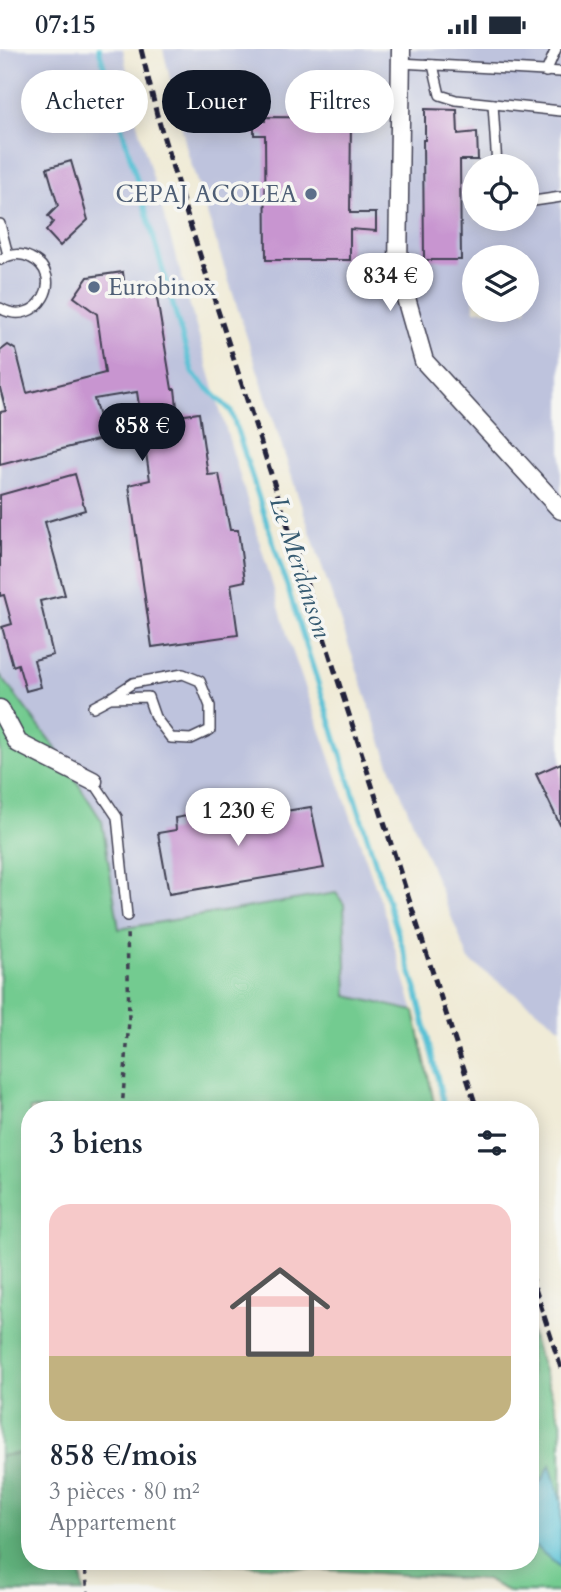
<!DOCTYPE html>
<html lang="fr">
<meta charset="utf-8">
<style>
body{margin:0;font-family:Cardo,serif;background:#f6f6f7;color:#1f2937;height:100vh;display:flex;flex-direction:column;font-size:26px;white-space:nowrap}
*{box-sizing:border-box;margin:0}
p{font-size:23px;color:#747a83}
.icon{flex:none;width:38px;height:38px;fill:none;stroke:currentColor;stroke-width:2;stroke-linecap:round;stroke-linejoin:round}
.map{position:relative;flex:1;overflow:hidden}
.drawer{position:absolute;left:21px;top:1052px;width:518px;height:469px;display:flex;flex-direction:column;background:#fff;border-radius:28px;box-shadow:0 4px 18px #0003}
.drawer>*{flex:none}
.top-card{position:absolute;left:21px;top:21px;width:520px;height:63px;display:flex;gap:14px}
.tools{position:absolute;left:462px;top:105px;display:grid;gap:14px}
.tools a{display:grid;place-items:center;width:77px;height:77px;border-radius:50%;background:#fff;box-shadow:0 4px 18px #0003;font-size:35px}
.price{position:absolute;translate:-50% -60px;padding:0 16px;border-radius:24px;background:#fff;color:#222;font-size:23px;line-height:46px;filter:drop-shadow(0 2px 4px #0008)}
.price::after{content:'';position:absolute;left:50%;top:42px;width:21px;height:16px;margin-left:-10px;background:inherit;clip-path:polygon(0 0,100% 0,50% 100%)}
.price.active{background:#111827;color:#fff}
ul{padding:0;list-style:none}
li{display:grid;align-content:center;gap:14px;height:371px;padding:0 28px}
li+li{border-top:2px solid #e0e1e3}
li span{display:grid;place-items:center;height:217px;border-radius:21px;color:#555}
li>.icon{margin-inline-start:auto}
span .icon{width:126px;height:126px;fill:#fffc;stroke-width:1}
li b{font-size:30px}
h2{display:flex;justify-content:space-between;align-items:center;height:84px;padding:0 28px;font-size:30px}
.pill{padding:0 24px;border-radius:32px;background:#fff;box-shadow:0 4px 18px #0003;font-size:24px;line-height:63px}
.pill.active{background:#111827;color:#fff}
.status{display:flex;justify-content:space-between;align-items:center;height:49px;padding:0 35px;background:#fff;direction:ltr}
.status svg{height:19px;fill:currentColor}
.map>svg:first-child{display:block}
.industrial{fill:#bec3dd;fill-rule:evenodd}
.green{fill:#73cb90;stroke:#4a7666;stroke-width:2}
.forest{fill:#5eaf7a;stroke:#40685a;stroke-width:2}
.water{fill:#59c1d5;stroke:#3e7288;stroke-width:2}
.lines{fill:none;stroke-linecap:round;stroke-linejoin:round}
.stream{stroke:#59c1d5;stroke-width:5}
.building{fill:#c895d0}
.lane-casing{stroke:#414052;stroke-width:12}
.street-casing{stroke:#414052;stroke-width:21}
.path{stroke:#414052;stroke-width:3.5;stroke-dasharray:5 5;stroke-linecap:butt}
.lane{stroke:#fff;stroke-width:9}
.street{stroke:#fff;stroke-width:18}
.rail{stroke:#22223b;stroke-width:5;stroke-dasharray:10 5;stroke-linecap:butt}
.service-dot{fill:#5c6f8a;stroke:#f6f6f2;stroke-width:2.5}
.labels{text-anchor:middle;stroke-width:7;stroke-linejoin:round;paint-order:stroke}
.service-label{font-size:24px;fill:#4e5e75;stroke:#f6f6f2;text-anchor:end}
.water-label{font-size:26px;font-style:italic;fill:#355a71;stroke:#f6f6f2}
</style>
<div class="status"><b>07:15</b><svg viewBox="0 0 49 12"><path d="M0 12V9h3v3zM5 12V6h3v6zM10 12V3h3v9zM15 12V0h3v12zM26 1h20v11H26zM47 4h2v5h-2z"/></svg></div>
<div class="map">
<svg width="561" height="1543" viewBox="0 0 561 1543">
<rect width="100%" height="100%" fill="#f6f6f2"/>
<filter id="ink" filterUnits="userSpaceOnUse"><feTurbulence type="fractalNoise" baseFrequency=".0143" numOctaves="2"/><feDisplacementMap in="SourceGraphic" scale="14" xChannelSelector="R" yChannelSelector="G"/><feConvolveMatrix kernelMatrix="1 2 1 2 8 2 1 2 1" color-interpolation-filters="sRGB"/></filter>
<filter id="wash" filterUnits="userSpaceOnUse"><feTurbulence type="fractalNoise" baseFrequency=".00686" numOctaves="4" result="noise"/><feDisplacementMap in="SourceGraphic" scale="28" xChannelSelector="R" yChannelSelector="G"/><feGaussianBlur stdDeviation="1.57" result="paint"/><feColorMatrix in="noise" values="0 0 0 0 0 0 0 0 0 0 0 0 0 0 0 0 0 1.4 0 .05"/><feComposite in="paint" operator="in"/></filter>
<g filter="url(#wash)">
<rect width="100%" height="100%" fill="#f0ebd7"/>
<g class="industrial">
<path d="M0 0H123L135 67 219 357 291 598 381 853 414 962 347 948 344 855 336 844 119 880 102 772 0 686Z"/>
<path d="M163 0H561V979L469 911 389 715 296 441 188 105ZM474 117H527V170H474ZM474 208H527V261H474Z"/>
</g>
<g class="green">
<path d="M0 626 54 697 102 772 119 880 336 844 344 855 347 947 414 962 435 1058 458 1060H30V1403L0 1407Z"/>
<path d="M530 1280 561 1373V1543H510L486 1531 186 1512H530Z"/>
</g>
<path class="forest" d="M30 1403V1512H79L84 1543H0V1407Z"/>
<path class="water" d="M550 1416 561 1452V1519L530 1493V1437C542 1437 545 1425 550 1416Z"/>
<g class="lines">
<path class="stream" d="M99 0 193 325 231 362 416 940 445 1060"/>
</g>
<g id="blocks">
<g class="building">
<path d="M425 60 457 61 458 85 477 83 478 111H460L461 211H424L423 91H425Z"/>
<path d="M265 68 351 69 350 164H376V182L350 180V211H266L265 86H254V72H265Z"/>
<path d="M71 112 88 171 60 197 46 182 53 173 48 167 58 157 47 119Z"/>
<path d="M123 223 125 240 155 237 172 340H175L178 367 199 364 208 426 219 425 230 481H238L245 532 231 535 238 586 152 598 129 436 150 431 137 343 94 350 105 389 0 416V363L6 362 0 339V302L8 296 16 301 27 344 105 324 97 265 74 248 88 228Z"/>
<path d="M75 425 85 461 45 473 65 546 40 552 53 606 34 611 41 638 26 642 18 615 13 617 2 578 12 575 4 546 0 547V446Z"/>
<path d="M561 714V778L536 725Z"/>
<path d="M311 758 324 819 169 845 158 784 176 781 175 769 233 759 235 770Z"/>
</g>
</g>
</g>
<g filter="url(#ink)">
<use href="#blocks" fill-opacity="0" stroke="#414052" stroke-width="2"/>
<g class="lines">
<g class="lane-casing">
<g id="lane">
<path d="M400 14 561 23"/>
<path d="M433 16 440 46 456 51 561 62"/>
<path d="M546 23 556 0"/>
<path d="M493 55 497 117"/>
<path d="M527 153 561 148"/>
<path d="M0 175 8 206"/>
<path d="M0 211C10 205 20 203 31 209 67 226 38 281 0 259"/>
<path d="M93 658 110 649 148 648 155 668 171 689 191 690 210 681V657L200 632 183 625 133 634 110 649"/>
<path d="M93 732 117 768 127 867"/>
</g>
</g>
<g class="street-casing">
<g id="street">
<path d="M401 0 398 221 424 312 561 461"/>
<path d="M0 660 18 694 93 732"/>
</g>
</g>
<g class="path">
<path d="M122 1060 129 972 127 880"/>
<path d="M84 1512 88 1543"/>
</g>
<use href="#lane" class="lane"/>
<use href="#street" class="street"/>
<g class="rail">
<path d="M141 0 157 66 187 166 477 1060"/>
<path d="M530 1224 561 1319"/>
</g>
</g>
</g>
<g class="service-dot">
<circle cx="311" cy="145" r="7"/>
<circle cx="94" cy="238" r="7"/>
</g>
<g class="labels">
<g class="service-label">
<text x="297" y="153">CEPAJ ACOLEA</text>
<text x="108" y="246" text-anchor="start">Eurobinox</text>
</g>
<g class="water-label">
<text transform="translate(301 518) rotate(72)" y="9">Le Merdanson</text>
</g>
</g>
</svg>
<div class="tools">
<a><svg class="icon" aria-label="locate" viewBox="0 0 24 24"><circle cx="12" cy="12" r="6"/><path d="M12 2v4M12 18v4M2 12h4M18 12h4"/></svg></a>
<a><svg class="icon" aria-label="layers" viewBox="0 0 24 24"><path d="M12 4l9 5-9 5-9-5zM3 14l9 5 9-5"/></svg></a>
</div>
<b class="price" style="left:390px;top:264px">834 €</b>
<b class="price active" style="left:142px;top:414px">858 €</b>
<b class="price" style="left:238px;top:799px">1 230 €</b>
<div class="top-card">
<a class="pill">Acheter</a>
<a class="pill active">Louer</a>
<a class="pill">Filtres</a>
</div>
<section class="drawer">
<h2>3 biens<svg class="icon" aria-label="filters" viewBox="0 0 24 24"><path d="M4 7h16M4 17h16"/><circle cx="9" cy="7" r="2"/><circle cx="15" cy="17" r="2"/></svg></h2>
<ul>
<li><span style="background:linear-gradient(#f6c9c9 70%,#c2b280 0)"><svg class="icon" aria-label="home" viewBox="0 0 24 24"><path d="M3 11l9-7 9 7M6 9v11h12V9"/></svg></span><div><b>858 €/mois</b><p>3 pièces · 80 m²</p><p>Appartement</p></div></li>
</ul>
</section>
</div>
